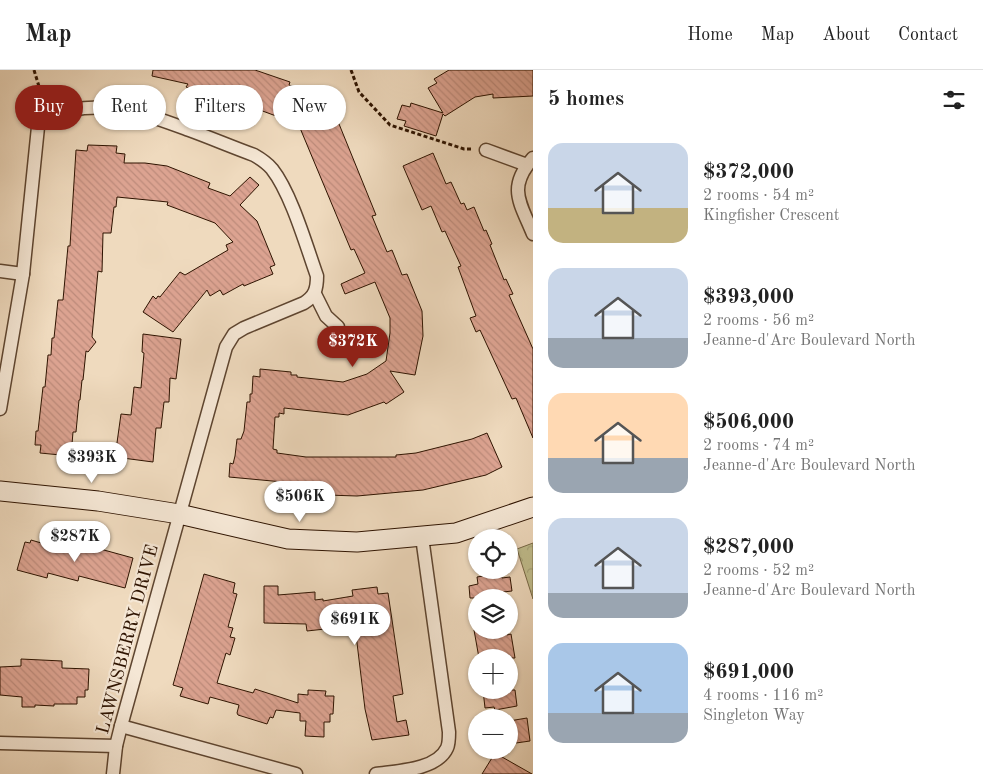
<!DOCTYPE html>
<meta charset="utf-8">
<style>
body{margin:0;font-family:"Old Standard TT",serif;background:#f2f2f2;color:#222;height:100vh;display:flex;flex-direction:column;font-size:19px;white-space:nowrap}
*{box-sizing:border-box;margin:0}
p{font-size:16px;color:#767676}
.icon{flex:none;width:28px;height:28px;fill:none;stroke:currentColor;stroke-width:2;stroke-linecap:round;stroke-linejoin:round}
.map{position:relative;flex:1;overflow:hidden}
.details{display:flex;flex-direction:column;background:#fff;width:450px}
.details>*{flex:none}
.top-card{position:absolute;left:15px;top:15px;width:442px;height:45px;display:flex;gap:10px}
.controls{position:absolute;left:468px;top:459px;display:grid;gap:10px}
.controls a{display:grid;place-items:center;width:50px;height:50px;border-radius:50%;background:#fff;box-shadow:0 1px 4px #0004;font-size:25px}
.price{position:absolute;translate:-50% -42px;padding:0 11px;border-radius:18px;background:#fff;color:#222;font-size:16px;line-height:32px;filter:drop-shadow(0 1px 2px #0008)}
.price::after{content:'';position:absolute;left:50%;top:30px;width:15px;height:11px;margin-left:-8px;background:inherit;clip-path:polygon(0 0,100% 0,50% 100%)}
.price.selected{background:#8f2418;color:#fff}
ul{padding:0;list-style:none}
li{display:flex;align-items:center;gap:15px;height:125px;padding:0 15px}
li span{display:grid;place-items:center;flex:none;width:140px;height:100px;border-radius:15px;color:#555}
li>.icon{margin-inline-start:auto}
span .icon{width:60px;height:60px;fill:#fffc;stroke-width:1}
li b{font-size:21px}
h2{display:flex;justify-content:space-between;align-items:center;height:60px;padding:0 15px;font-size:21px}
.chip{padding:0 18px;border-radius:22px;background:#fff;box-shadow:0 1px 4px #0004;font-size:18px;line-height:45px}
.chip.selected{background:#8f2418;color:#fff}
header{display:flex;align-items:center;gap:30px;box-sizing:border-box;height:70px;padding:0 25px;background:#fff;border-bottom:1px solid #e0e0e0}
header strong{font-size:24px}
nav{display:flex;gap:28px;margin-inline-start:auto;font-size:18px}
main{display:flex;flex:1;min-height:0}
.map>svg:first-child{display:block}
.forest{fill:url(#forest-crowns);stroke:#776846}
.building{fill:url(#building-back-hatch);stroke:#2e1300}
.lines{fill:none;stroke-linecap:round;stroke-linejoin:round}
.minor-casing{stroke:#5e4530;stroke-width:15}
.secondary-casing{stroke:#2e1300;stroke-width:21}
.path{stroke:#2e1300;stroke-width:3;stroke-dasharray:4 2.5;stroke-linecap:butt}
.minor{stroke:#f5e7d5;stroke-width:12}
.secondary{stroke:#f5e7d5;stroke-width:19}
.labels{text-anchor:middle;stroke-width:4.5;stroke-linejoin:round;paint-order:stroke}
.street-label{font-size:18px;fill:#2e1300;stroke:#f5e7d5}
</style>
<header>
<strong>Map</strong>
<nav><a>Home</a><a>Map</a><a>About</a><a>Contact</a></nav>
</header>
<main>
<div class="map">
<svg width="533" height="704" viewBox="0 0 533 704">
<defs>
<pattern id="forest-crowns" width="20" height="18" patternUnits="userSpaceOnUse" patternTransform="scale(1.25)"><rect width="20" height="18" fill="#c0bd8d"/><path d="M2 6a3 3 0 1 1 6 0M12 15a3 3 0 1 1 6 0" fill="none" stroke="#a5a278"/></pattern>
<pattern id="building-back-hatch" width="6" height="6" patternUnits="userSpaceOnUse" patternTransform="scale(1.25)"><rect width="6" height="6" fill="#dca391"/><path d="M-1 5l2 2M0 0l6 6M5-1l2 2" fill="none" stroke="#bd8b7b"/></pattern>
</defs>
<rect width="100%" height="100%" fill="#efdabe"/>
<filter id="stains"><feTurbulence type="fractalNoise" baseFrequency=".004" numOctaves="4"/><feColorMatrix values="0 0 0 0 .2 0 0 0 0 .09 0 0 0 0 .02 0 0 0 .5 -.17"/></filter>
<radialGradient id="worn" r=".72"><stop offset=".6" stop-color="#630" stop-opacity="0"/><stop offset="1" stop-color="#630" stop-opacity=".3"/></radialGradient>
<path class="forest" d="M533 473V529L517 479Z"/>
<g class="building">
<path d="M153 0H255L290 12 289 15 315 25 303 56 214 23 212 27 186 17 188 14 152 6Z"/>
<path d="M449 0H533V26L493 28V24L475 27 445 46 443 44 436 66 404 56 406 51 397 49 402 35 410 37 411 33 443 43 428 18 437 13 434 9Z"/>
<path d="M326 48 328 53 337 49 376 145 372 146 387 182 392 180 402 205 407 204 422 241 423 266 415 305 390 301 404 322 386 334 384 332 348 345 284 338V344L279 343V347H275L273 379 277 380V383L306 387H396V385L416 383 472 369 487 363 502 397 486 405 423 420 357 426 297 424 281 422 283 412 229 407 230 393 233 394 235 386 237 369H241L244 361 247 332H250V324H252L253 306 260 307V299L291 302V305H297V307L343 312 367 304 386 291 390 263V248L375 212 345 224 341 214 365 203 354 179 351 180 300 58Z"/>
<path d="M88 75 117 76 116 83 125 84 124 93H145L167 96 210 113 208 118 230 126 250 107 259 115 240 135 257 151 275 195 270 197 273 204 244 216 243 214 223 225 220 220 210 226 207 220 173 262 143 242 153 226 156 229 158 226 160 227 180 202 185 205 228 180 226 175 233 172 215 153 167 135 168 132 117 127 116 137H114L111 163H103L102 202 98 201 92 267 96 272 88 282 86 281 83 310H82L80 330H79L76 362H73L71 386 40 383 41 375H35L36 361H38L43 317H45L48 285H51L52 268H54L58 230H63L68 176H70L76 80 87 81Z"/>
<path d="M433 83 446 114 451 112 461 134 464 133 467 140 474 137 484 161 486 160 492 174 490 175 504 210 506 209 513 224 509 225 533 279V368L516 328 512 329 480 260 476 262 470 248 476 246 458 197 461 196 445 161 442 162 431 136 422 140 403 96Z"/>
<path d="M143 264 181 269 176 309 170 308 169 332H164L161 358H156L153 392 115 387 121 344 131 345 134 317 141 318 144 283 142 282Z"/>
<path d="M31 470 55 477 56 475 61 476 62 473 87 480 88 477 93 479V477L133 488 125 518 79 506 78 511 48 503 47 508 17 500 25 472 30 473Z"/>
<path d="M501 503 502 508 510 507 512 521 503 522 504 528H470L469 516 478 514 477 507Z"/>
<path d="M204 504 235 513 233 523 237 524 228 557 233 558 230 567 235 568 230 585 226 583 217 613 253 623 255 619 298 633V624L308 625V620L326 621 325 626H334L333 644H330V652H324V667L305 666 306 651H300V643L276 640 273 648 270 647 267 654 238 645 237 643 239 635 210 627 208 634 180 626 183 618 173 615Z"/>
<path d="M264 516H278V525L315 522V530L323 529V531L353 526 352 520 377 517 378 524 388 523 403 624 393 626 397 652 406 650 409 665 372 670 365 639 353 540 324 545 325 559 307 561 306 554 264 553Z"/>
<path d="M474 560H506L507 565 511 564 515 588H501L500 584 479 588Z"/>
<path d="M21 589 62 591V598L89 599 88 620H85V627H77V634H54V636L35 635V637H22V627L0 625V597L21 596Z"/>
<path d="M483 620H515L517 636 495 640 494 637 485 638Z"/>
<path d="M527 648 530 671 509 674V651Z"/>
<path d="M495 683 532 704H482Z"/>
</g>
<g class="lines">
<g class="minor-casing">
<g id="minor">
<path d="M486 80 527 95"/>
<path d="M533 88C507 118 520 132 533 164"/>
<path d="M0 201 23 204"/>
<path d="M315 224 326 246 338 257"/>
<path d="M0 339 23 204 38 57C46 43 55 42 70 40 116 32 146 44 189 60 211 68 232 77 254 85 261 89 267 93 272 99 291 123 306 175 317 206 317 219 315 226 304 233L244 258 234 264 226 277 121 656 116 676 113 704"/>
<path d="M121 656 296 704"/>
<path d="M0 673 116 676"/>
<path d="M376 704C397 701 437 700 447 678 449 674 449 667 449 662L422 467"/>
</g>
</g>
<g class="secondary-casing">
<path id="secondary" d="M0 421 98 431 179 444 288 469 357 472 456 463 533 437"/>
</g>
<g class="path">
<path d="M34 0 44 33"/>
<path d="M351 0 359 22 390 55 464 79H473"/>
</g>
<use href="#minor" class="minor"/>
<use href="#secondary" class="secondary"/>
</g>
<g class="labels">
<g class="street-label">
<text transform="translate(127 569) rotate(-75)" y="6">LAWNSBERRY DRIVE</text>
</g>
</g>
<rect width="100%" height="100%" filter="url(#stains)"/>
<rect width="100%" height="100%" fill="url(#worn)"/>
</svg>
<div class="controls">
<a><svg class="icon" aria-label="locate" viewBox="0 0 24 24"><circle cx="12" cy="12" r="6"/><path d="M12 2v4M12 18v4M2 12h4M18 12h4"/></svg></a>
<a><svg class="icon" aria-label="layers" viewBox="0 0 24 24"><path d="M12 4l9 5-9 5-9-5zM3 14l9 5 9-5"/></svg></a>
<a>+</a>
<a>−</a>
</div>
<b class="price selected" style="left:353px;top:298px">$372K</b>
<b class="price" style="left:92px;top:414px">$393K</b>
<b class="price" style="left:300px;top:453px">$506K</b>
<b class="price" style="left:75px;top:493px">$287K</b>
<b class="price" style="left:355px;top:576px">$691K</b>
<div class="top-card">
<a class="chip selected">Buy</a>
<a class="chip">Rent</a>
<a class="chip">Filters</a>
<a class="chip">New</a>
</div>
</div>
<section class="details">
<h2>5 homes<svg class="icon" aria-label="filters" viewBox="0 0 24 24"><path d="M4 7h16M4 17h16"/><circle cx="9" cy="7" r="2"/><circle cx="15" cy="17" r="2"/></svg></h2>
<ul>
<li><span style="background:linear-gradient(#c9d6e8 65%,#c2b280 0)"><svg class="icon" aria-label="home" viewBox="0 0 24 24"><path d="M3 11l9-7 9 7M6 9v11h12V9"/></svg></span><div><b>$372,000</b><p>2 rooms · 54 m²</p><p>Kingfisher Crescent</p></div></li>
<li><span style="background:linear-gradient(#c9d6e8 70%,#9aa5b1 0)"><svg class="icon" aria-label="home" viewBox="0 0 24 24"><path d="M3 11l9-7 9 7M6 9v11h12V9"/></svg></span><div><b>$393,000</b><p>2 rooms · 56 m²</p><p>Jeanne-d'Arc Boulevard North</p></div></li>
<li><span style="background:linear-gradient(#ffd9b3 65%,#9aa5b1 0)"><svg class="icon" aria-label="home" viewBox="0 0 24 24"><path d="M3 11l9-7 9 7M6 9v11h12V9"/></svg></span><div><b>$506,000</b><p>2 rooms · 74 m²</p><p>Jeanne-d'Arc Boulevard North</p></div></li>
<li><span style="background:linear-gradient(#c9d6e8 75%,#9aa5b1 0)"><svg class="icon" aria-label="home" viewBox="0 0 24 24"><path d="M3 11l9-7 9 7M6 9v11h12V9"/></svg></span><div><b>$287,000</b><p>2 rooms · 52 m²</p><p>Jeanne-d'Arc Boulevard North</p></div></li>
<li><span style="background:linear-gradient(#a9c7e8 70%,#9aa5b1 0)"><svg class="icon" aria-label="home" viewBox="0 0 24 24"><path d="M3 11l9-7 9 7M6 9v11h12V9"/></svg></span><div><b>$691,000</b><p>4 rooms · 116 m²</p><p>Singleton Way</p></div></li>
</ul>
</section>
</main>
